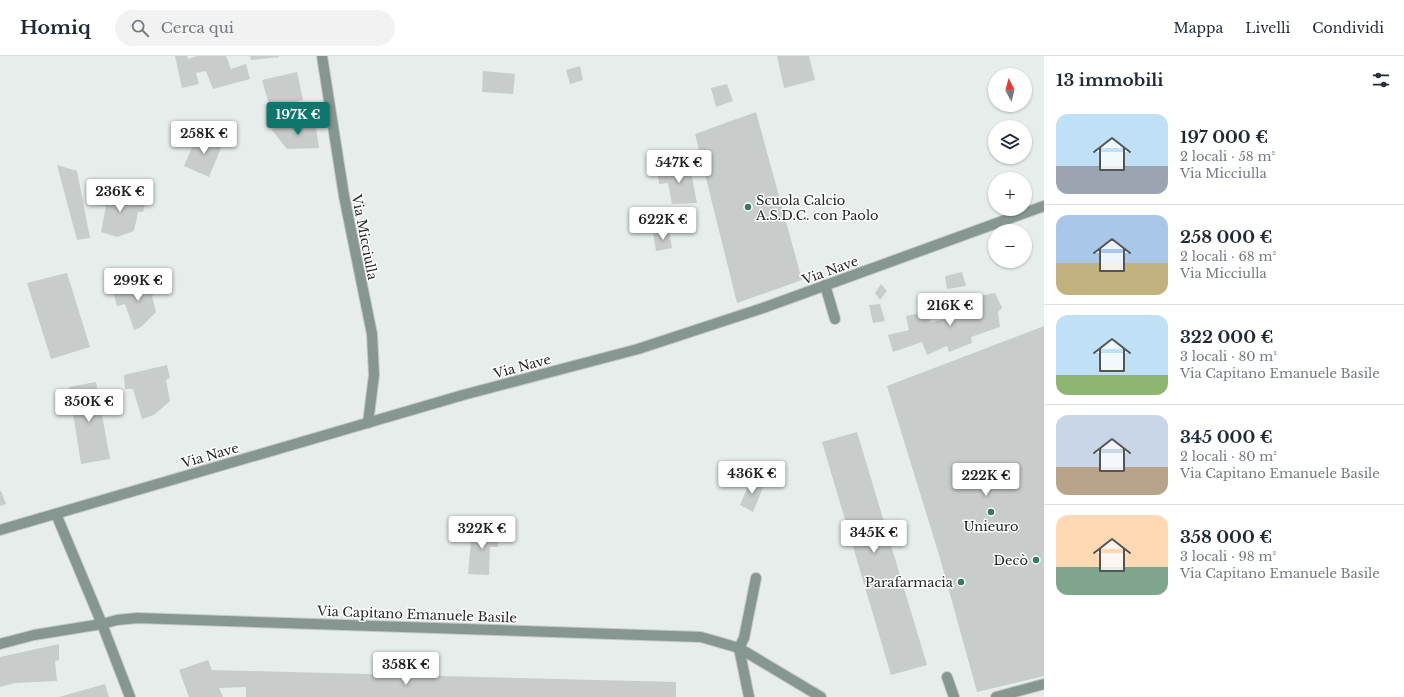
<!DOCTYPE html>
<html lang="it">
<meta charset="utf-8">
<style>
body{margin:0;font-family:"Libre Baskerville",serif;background:#f2f2f3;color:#1f2937;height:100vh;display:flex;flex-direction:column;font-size:15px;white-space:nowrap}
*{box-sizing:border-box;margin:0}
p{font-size:13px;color:#747a83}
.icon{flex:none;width:22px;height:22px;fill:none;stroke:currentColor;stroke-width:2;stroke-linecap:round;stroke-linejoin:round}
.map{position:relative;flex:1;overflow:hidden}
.sheet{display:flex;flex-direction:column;background:#fff;width:360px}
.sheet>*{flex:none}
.needle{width:26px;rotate:353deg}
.tools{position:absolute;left:988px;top:12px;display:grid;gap:8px}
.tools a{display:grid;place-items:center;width:44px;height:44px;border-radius:50%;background:#fff;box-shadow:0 1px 3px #0004;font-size:20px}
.price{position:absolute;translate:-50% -34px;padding:0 9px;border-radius:4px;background:#fff;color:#222;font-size:13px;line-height:26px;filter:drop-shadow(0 1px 2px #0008)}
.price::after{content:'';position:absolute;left:50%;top:24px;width:12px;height:9px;margin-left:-6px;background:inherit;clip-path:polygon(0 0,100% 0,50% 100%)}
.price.selected{background:#0f766e;color:#fff}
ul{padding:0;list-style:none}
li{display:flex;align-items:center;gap:12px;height:100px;padding:0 12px}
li+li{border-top:1px solid #e0e1e3}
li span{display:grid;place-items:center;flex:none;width:112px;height:80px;border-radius:12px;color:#555}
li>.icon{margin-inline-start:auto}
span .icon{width:48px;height:48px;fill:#fffc;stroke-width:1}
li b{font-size:17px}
h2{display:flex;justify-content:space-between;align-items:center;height:48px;padding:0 12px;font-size:17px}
header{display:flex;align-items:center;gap:24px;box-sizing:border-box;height:56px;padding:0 20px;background:#fff;border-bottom:1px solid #e0e1e3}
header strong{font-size:19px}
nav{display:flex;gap:22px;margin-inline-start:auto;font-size:14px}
.search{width:280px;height:36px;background:#f2f2f3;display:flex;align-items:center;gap:10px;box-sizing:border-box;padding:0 14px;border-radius:22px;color:#747a83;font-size:15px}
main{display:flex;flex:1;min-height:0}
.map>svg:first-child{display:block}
.building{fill:#c8cdcb}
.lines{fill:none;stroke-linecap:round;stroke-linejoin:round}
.service-casing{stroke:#c4c9c8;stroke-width:12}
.minor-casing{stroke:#c4c9c8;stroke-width:12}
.tertiary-casing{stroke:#c4c9c8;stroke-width:12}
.service{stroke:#869690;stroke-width:10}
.minor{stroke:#869690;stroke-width:10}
.tertiary{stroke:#869690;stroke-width:10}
.poi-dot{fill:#397865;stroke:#fff;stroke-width:1.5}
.labels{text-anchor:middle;stroke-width:3;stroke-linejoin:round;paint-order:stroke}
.poi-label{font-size:13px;fill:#252726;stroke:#fff;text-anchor:end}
.street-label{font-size:13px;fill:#252726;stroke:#fff}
</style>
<header>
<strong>Homiq</strong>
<div class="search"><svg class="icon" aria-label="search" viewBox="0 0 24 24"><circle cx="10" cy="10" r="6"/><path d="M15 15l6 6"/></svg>Cerca qui</div>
<nav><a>Mappa</a><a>Livelli</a><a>Condividi</a></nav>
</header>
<main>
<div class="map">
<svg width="1044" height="641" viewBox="0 0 1044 641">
<rect width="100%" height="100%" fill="#e7edeb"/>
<g class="building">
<path d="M175 0H187L188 3 197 0H226L231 13 246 8 250 23 213 33 206 15 196 17 199 28 182 32Z"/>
<path d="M250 0H279V1L251 4Z"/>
<path d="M777 0H809L815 24 784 32Z"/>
<path d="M580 10 583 24 570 28 566 14Z"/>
<path d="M483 15 515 18 513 38 482 36Z"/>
<path d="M297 16 303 44 270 52 262 24Z"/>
<path d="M727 28 733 45 716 51 711 32Z"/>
<path d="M756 56 802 224 737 247 695 78Z"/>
<path d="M315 65 319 92 287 93 271 73Z"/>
<path d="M198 77 223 87 209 121 184 110Z"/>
<path d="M57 109 77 115 90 182 77 184Z"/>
<path d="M690 111 697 147 672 148 668 127 659 128 657 112Z"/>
<path d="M102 134 146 143 143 156H138L134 175 117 181 101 176 106 150 99 149Z"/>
<path d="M669 174 672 192 656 195 653 178Z"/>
<path d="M962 216 966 230 947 233 945 220Z"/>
<path d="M67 217 90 291 51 303 27 227Z"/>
<path d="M151 222 157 236 152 240 156 256 141 271 134 274 125 248 117 250 113 235Z"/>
<path d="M881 228 887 235 880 244 875 237Z"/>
<path d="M995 237 1002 252 998 256 1000 271 971 281 972 287 949 296 947 290 927 299 922 286 893 296 888 279 909 274 906 260 927 256 931 267 969 255 968 242Z"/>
<path d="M880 248 885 265 873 267 869 249Z"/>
<path d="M1044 270V620L977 636 940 502 887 330Z"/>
<path d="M167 309 170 322 166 324 170 345 154 359 142 363 133 333H125L124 319Z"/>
<path d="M96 326 110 403 81 408 69 331Z"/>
<path d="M857 376 927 609 891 619 822 386Z"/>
<path d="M751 423 764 429 753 456 740 449Z"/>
<path d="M1 435 6 448 0 450V436Z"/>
<path d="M472 472 499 474 498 491H490L489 519 468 518Z"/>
<path d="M59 588V604L55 605 57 625 15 627 0 631V601Z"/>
<path d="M208 604 212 614 676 626V641H246V631L219 632 223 641H189L179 614Z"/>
<path d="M105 628 109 641H59Z"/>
</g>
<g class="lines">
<g class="service-casing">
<g id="service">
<path d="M825 229 835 263"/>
<path d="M0 588 34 579 102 568"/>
<path d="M739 592 744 582 756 522"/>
<path d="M947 621 954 641"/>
</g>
</g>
<g class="minor-casing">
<g id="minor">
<path d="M322 0 344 140 372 278 374 319 368 367"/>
<path d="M56 458 102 568 130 641"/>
<path d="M102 568 117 564 137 562 701 581 739 592 821 641"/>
<path d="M739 592 749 641"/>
<path d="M996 641 1044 628"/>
</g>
</g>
<g class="tertiary-casing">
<path id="tertiary" d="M0 474 463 339 638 293 763 252 1044 150"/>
</g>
<use href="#service" class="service"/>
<use href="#minor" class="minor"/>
<use href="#tertiary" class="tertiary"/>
</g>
<g class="poi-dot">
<circle cx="748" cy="151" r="4"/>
<circle cx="991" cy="456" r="4"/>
<circle cx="1036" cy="504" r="4"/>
<circle cx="961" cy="526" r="4"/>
</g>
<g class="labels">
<g class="poi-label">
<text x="756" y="149" text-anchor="start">Scuola Calcio<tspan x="756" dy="15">A.S.D.C. con Paolo</tspan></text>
<text x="991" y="475" text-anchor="middle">Unieuro</text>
<text x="1028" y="509">Decò</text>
<text x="953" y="531">Parafarmacia</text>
</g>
<g class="street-label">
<text transform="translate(365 181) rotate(79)" y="5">Via Micciulla</text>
<text transform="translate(830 214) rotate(-20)" y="5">Via Nave</text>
<text transform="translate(522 310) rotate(-15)" y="5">Via Nave</text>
<text transform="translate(210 399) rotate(-16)" y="5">Via Nave</text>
<text transform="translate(417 558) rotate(2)" y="5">Via Capitano Emanuele Basile</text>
</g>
</g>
</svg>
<div class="tools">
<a><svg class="needle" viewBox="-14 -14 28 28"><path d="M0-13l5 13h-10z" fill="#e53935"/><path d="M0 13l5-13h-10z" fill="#747a83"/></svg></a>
<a><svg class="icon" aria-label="layers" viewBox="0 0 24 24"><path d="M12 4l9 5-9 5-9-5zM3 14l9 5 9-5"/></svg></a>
<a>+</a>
<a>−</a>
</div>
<b class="price selected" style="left:298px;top:80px">197K €</b>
<b class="price" style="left:204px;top:99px">258K €</b>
<b class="price" style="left:679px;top:128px">547K €</b>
<b class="price" style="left:120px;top:157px">236K €</b>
<b class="price" style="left:663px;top:185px">622K €</b>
<b class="price" style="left:138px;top:246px">299K €</b>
<b class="price" style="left:950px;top:271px">216K €</b>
<b class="price" style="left:89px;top:367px">350K €</b>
<b class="price" style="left:752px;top:439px">436K €</b>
<b class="price" style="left:986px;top:441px">222K €</b>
<b class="price" style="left:482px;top:494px">322K €</b>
<b class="price" style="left:874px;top:498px">345K €</b>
<b class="price" style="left:406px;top:630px">358K €</b>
</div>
<section class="sheet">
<h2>13 immobili<svg class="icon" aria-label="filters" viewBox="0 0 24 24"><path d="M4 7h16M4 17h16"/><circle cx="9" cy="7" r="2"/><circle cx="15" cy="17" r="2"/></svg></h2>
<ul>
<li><span style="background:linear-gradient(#bfe0f5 65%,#9aa5b1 0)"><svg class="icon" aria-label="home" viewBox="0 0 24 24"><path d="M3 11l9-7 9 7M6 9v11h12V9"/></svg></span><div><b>197 000 €</b><p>2 locali · 58 m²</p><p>Via Micciulla</p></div></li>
<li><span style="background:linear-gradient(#a9c7e8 60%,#c2b280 0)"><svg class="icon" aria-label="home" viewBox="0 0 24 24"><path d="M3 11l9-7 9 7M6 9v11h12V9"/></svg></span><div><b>258 000 €</b><p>2 locali · 68 m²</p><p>Via Micciulla</p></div></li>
<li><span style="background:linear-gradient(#bfe0f5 75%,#8fb573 0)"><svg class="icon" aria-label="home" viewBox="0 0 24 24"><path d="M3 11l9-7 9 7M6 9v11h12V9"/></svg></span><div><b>322 000 €</b><p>3 locali · 80 m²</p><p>Via Capitano Emanuele Basile</p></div></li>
<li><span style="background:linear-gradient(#c9d6e8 65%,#b9a48a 0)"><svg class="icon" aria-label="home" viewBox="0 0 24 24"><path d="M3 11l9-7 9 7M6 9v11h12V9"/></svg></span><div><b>345 000 €</b><p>2 locali · 80 m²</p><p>Via Capitano Emanuele Basile</p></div></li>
<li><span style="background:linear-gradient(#ffd9b3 65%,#7fa58c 0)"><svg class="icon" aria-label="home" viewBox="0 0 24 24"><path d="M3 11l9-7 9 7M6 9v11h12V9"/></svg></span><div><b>358 000 €</b><p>3 locali · 98 m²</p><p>Via Capitano Emanuele Basile</p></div></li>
</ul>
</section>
</main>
